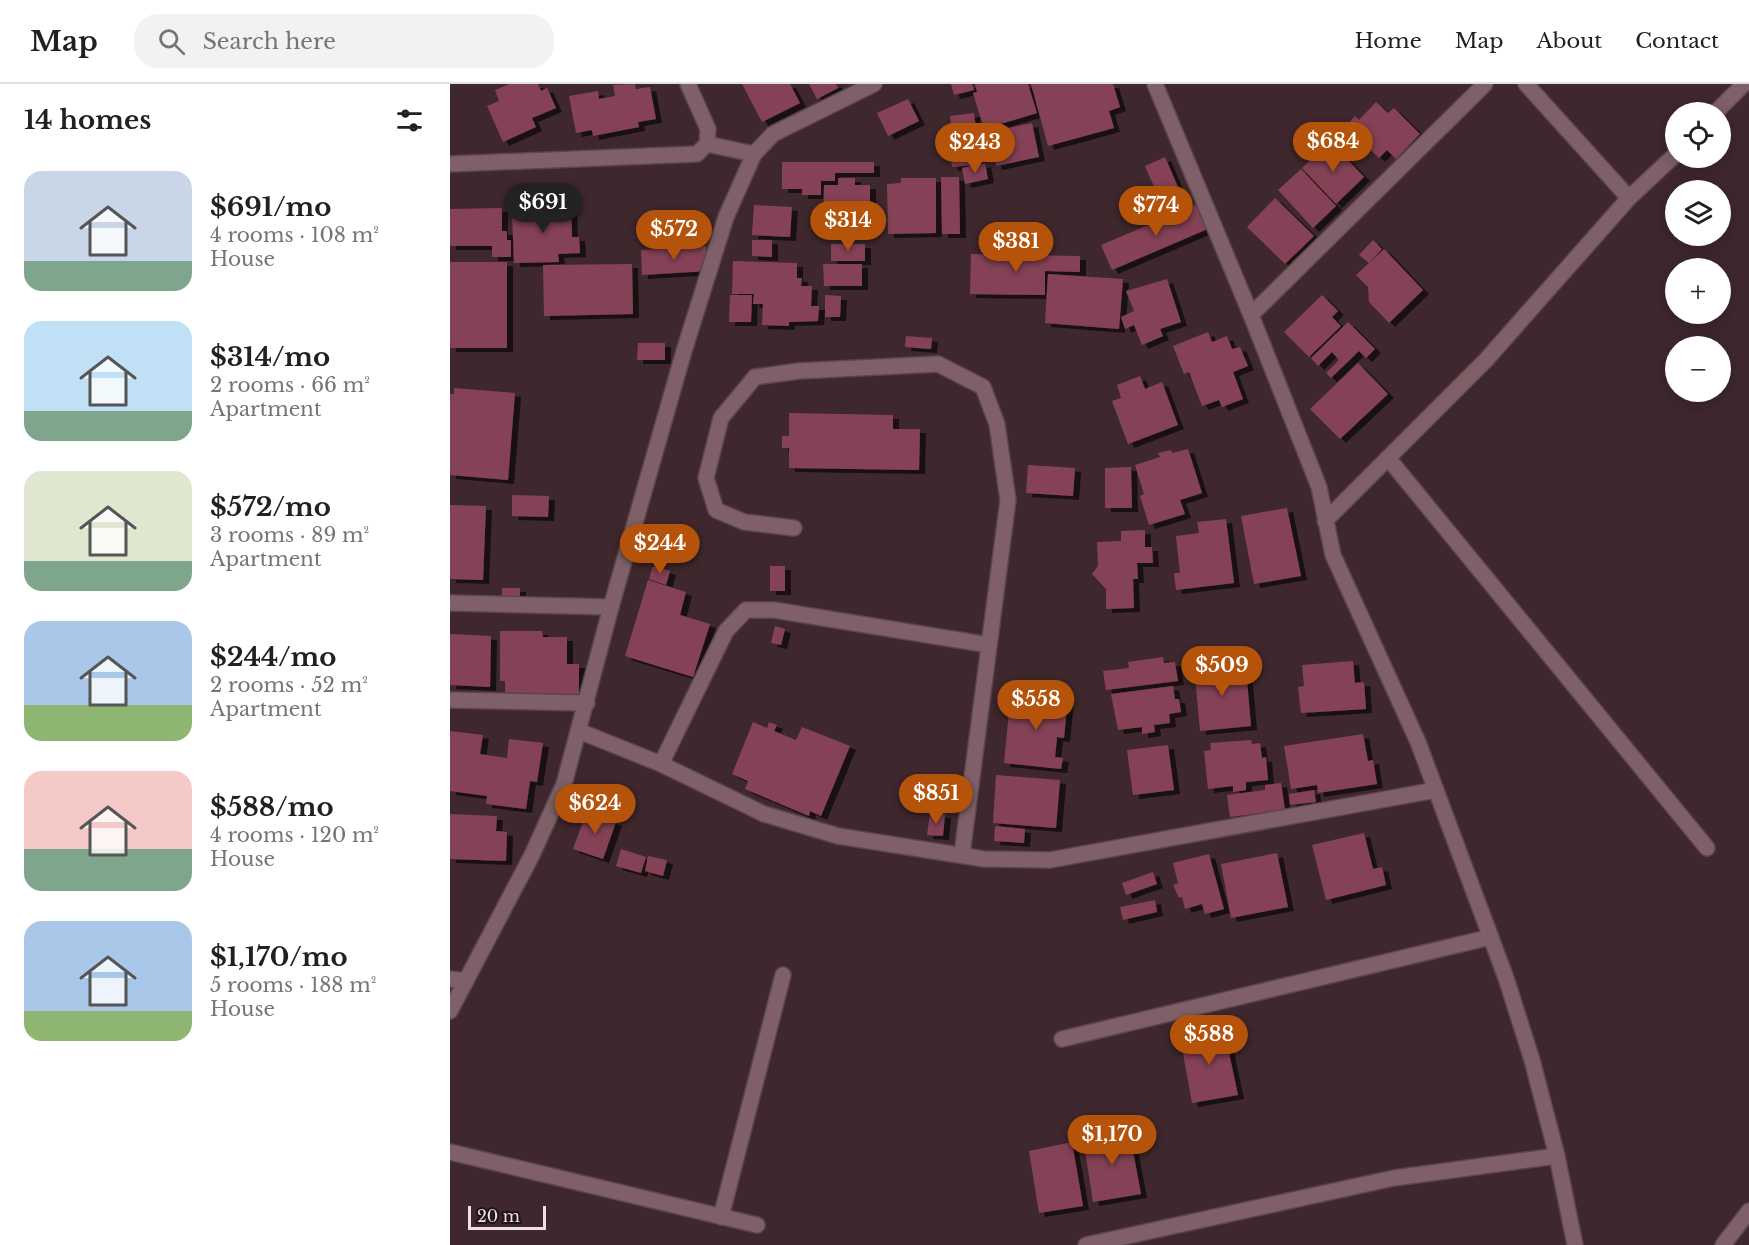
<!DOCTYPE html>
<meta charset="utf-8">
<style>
body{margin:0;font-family:"Libre Baskerville",serif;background:#f2f2f2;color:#202124;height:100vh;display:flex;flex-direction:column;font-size:22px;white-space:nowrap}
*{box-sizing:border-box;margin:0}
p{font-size:20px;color:#757577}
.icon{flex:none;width:33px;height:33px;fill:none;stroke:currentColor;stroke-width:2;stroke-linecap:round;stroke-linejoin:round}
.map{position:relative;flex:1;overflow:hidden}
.sheet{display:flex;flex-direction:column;background:#fff;width:450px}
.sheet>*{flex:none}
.controls{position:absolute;left:1215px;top:18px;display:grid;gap:12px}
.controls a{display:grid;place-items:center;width:66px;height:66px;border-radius:50%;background:#fff;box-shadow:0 3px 15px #0003;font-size:30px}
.scale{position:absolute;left:18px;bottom:15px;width:78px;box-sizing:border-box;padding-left:6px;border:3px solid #f0e0e4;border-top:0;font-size:16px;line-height:21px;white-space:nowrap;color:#f0e0e4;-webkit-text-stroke:4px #1e1316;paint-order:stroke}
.price{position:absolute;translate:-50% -51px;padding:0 14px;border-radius:21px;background:#b45309;color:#fff;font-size:20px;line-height:39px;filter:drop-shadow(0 2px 3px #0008)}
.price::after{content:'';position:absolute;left:50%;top:36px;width:18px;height:14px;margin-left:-9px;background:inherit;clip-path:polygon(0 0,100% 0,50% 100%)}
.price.on{background:#222;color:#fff}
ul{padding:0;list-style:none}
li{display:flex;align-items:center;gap:18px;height:150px;padding:0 24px}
li span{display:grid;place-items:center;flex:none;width:168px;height:120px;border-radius:18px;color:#555}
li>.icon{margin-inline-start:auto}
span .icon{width:72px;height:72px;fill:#fffc;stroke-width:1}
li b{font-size:26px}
h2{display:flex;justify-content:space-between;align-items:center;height:72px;padding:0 24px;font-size:26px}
header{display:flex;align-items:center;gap:36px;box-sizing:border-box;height:84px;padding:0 30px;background:#fff;border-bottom:2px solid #e0e0e0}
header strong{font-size:28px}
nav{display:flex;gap:33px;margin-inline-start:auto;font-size:21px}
.search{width:420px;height:54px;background:#f2f2f2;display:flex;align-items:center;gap:15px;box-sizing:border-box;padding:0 21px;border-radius:24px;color:#757577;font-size:22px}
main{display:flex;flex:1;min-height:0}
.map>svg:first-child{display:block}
.building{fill:#854356;filter:url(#shadow)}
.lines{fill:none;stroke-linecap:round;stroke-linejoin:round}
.minor-casing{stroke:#5a454a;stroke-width:18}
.minor{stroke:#7f6068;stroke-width:15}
</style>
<header>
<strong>Map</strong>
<div class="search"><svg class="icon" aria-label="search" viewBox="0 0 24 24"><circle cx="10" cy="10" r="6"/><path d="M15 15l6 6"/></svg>Search here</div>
<nav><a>Home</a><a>Map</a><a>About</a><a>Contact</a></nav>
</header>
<main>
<section class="sheet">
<h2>14 homes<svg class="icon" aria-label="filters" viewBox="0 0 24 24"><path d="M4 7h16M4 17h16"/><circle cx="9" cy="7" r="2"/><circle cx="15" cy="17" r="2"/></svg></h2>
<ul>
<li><span style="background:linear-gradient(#c9d6e8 75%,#7fa58c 0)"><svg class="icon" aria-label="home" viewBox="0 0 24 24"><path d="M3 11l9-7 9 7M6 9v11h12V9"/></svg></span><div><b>$691/mo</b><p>4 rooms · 108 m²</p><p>House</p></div></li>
<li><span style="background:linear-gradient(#bfe0f5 75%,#7fa58c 0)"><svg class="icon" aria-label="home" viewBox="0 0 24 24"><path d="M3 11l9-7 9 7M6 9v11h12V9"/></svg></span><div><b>$314/mo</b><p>2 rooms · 66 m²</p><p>Apartment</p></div></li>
<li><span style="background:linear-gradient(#dfe7d0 75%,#7fa58c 0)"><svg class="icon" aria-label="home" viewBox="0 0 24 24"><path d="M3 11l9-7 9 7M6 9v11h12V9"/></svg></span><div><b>$572/mo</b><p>3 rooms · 89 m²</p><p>Apartment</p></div></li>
<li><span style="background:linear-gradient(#a9c7e8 70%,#8fb573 0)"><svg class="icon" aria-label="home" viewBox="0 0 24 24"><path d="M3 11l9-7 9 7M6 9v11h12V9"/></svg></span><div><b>$244/mo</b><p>2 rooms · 52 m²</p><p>Apartment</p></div></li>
<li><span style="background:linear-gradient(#f6c9c9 65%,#7fa58c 0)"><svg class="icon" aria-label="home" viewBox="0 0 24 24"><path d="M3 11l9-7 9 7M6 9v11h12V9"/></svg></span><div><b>$588/mo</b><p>4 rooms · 120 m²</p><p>House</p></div></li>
<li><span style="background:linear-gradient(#a9c7e8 75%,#8fb573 0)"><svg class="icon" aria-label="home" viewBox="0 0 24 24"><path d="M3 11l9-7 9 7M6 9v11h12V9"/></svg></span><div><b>$1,170/mo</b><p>5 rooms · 188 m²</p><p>House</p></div></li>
</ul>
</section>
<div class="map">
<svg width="1299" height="1161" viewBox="0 0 1299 1161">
<defs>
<filter id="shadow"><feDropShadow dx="6" dy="4" stdDeviation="0" flood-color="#0009"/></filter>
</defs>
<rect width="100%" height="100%" fill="#3e272d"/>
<g class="building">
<path d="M59 0H88L91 7 97 4 106 24 82 34 86 43 53 58 37 22 49 17 45 6Z"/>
<path d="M185 0 186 5 200 3 206 35 188 38 189 43 143 52 142 46 126 49 119 12 148 7 149 15 165 12 163 1Z"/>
<path d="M292 0H340L350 19 312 38Z"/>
<path d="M359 0H386L388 4 367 15Z"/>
<path d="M501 0H522L524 6 504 11Z"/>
<path d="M525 0H578L587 29 534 45 523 9 527 8Z"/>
<path d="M581 0H663L670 23 659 27 664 44 598 62Z"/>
<path d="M458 15 469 37 438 52 427 29Z"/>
<path d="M926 18 938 29 944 24 970 50 946 75 937 66 929 74 896 42 905 32 909 36Z"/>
<path d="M524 29 530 75 524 76V81L502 83 501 75 505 74 500 32Z"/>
<path d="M582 39 589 73 546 82 539 48Z"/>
<path d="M880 57 914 93 886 120 852 84Z"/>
<path d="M715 73 731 110 722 114 727 125 716 130 695 82Z"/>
<path d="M332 78H424V89H385V97H371V111H352V105H332Z"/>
<path d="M535 79 538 95 515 100 512 84Z"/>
<path d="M851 85 886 122 863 144 828 106Z"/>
<path d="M491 93H509L510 150H492Z"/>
<path d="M388 94H405V101H420V149H373L374 101H388Z"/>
<path d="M451 94H486V149L438 150 437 100 451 99Z"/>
<path d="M825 114 864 152 835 180 797 143Z"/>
<path d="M750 119 760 144 662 186 651 161Z"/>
<path d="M121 121 122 153H129L130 169 108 170 109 178 64 179 62 129H73V123Z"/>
<path d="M304 121 342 123 340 153 302 151Z"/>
<path d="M52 124V147H57V156H61V173H42V162H0V125Z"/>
<path d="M302 156H322V173L302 172Z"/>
<path d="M923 156 932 165 919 179 909 171Z"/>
<rect x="381" y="160" width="34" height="17"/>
<path d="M256 162 258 187 192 191 191 166Z"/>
<path d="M934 165 973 206 939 239 919 218 918 203 906 191Z"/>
<path d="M521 170 630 172V188L595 187V211L520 210Z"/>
<path d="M283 177 347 179V194H352L351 202H362L361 222H369L368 237 339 238V242L312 241 313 220H303L304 210H282Z"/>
<rect x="0" y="178" width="57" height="86"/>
<path d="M182 180 183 230 94 232 93 181Z"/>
<path d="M373 180H412V202H374Z"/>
<path d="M598 190 673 195 669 245 595 239Z"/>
<path d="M717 195 731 238 710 245 713 252 692 261 684 241 675 245 671 233 684 227 676 207Z"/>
<path d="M280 211H302L301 238H279Z"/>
<path d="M375 211 391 212 390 233H375Z"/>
<path d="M872 211 888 227 882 233 891 242 859 273 834 248Z"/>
<path d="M898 238 925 265 916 274 909 267 881 294 876 289 889 276 882 268 868 282 861 274Z"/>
<path d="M758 248 762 258 777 252 782 265 790 263 798 282 783 288 793 315 772 323 769 316 752 322 739 288 734 290 723 262Z"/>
<path d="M456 252 482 254 481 265 455 263Z"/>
<path d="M188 259H215V276H187Z"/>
<path d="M908 279 938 310 890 355 860 325Z"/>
<path d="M690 292 695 305 712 298 728 341 678 360 662 317 671 314 667 301Z"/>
<path d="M4 304 65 309 58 396 0 391V310H4Z"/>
<path d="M339 329 443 331V345H470L469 386 339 384V364H332V352H339Z"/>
<path d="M738 365 752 409 730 416 735 430 699 441 690 412 694 410 685 381 710 373 708 369 721 366 722 369Z"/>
<path d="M578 381 625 384 623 412 576 409Z"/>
<path d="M681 383 682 424H655V384Z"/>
<path d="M62 411 99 412 98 433 62 432Z"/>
<path d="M0 421 36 422 33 496 0 495Z"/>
<path d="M837 424 851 492 804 500 791 432Z"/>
<path d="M776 435 784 499 726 506 724 489H730L726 452 749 449 747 438Z"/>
<path d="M695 446V463H702L703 479H687L688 495H683L684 524 656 525V505L642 490 648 482 647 458 671 457V447Z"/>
<path d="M203 482 220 487 216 501 199 495Z"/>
<rect x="320" y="482" width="15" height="25"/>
<path d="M198 496 236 508 230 531 260 540 243 593 175 572Z"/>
<rect x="52" y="504" width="18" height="9"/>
<path d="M325 542 335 545 331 561 321 559Z"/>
<path d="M50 547H92L93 553H117V580H129V615H90V610L55 611V597H50Z"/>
<path d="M0 550 41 552 40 603 0 601Z"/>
<path d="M713 573 714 579 725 578 728 597 656 606 653 587 679 584 678 578Z"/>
<path d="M780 577 781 587 796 585 801 642 750 647 744 581Z"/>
<path d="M903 577 905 599 914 598 916 625 851 629 848 603 854 602 852 581Z"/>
<path d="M723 602 725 615H729L731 628 719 630 720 639 704 641 705 648 692 650V643L668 646 661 610Z"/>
<path d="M590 610 618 613 614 654 607 653 605 673 613 674 611 685 554 679 559 628 564 629 565 613 590 616Z"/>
<path d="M303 638 317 644 319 638 327 641 324 647 346 656 352 643 400 662 371 732 360 727 359 732 295 705 298 697 282 690Z"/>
<path d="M0 647 33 651 30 670 57 674 59 655 93 659 87 698 80 697 76 725 36 720 37 712 0 707Z"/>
<path d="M913 650 918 677 923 676 927 700 868 709 867 701 841 705 834 662Z"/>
<path d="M801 656 802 660 810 659 812 674 816 673 818 696 796 698V706L783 708V702L758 705 754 667 761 666 760 659Z"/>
<path d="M718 661 724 706 683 711 677 666Z"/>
<path d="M546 691 610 696 606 744 543 739Z"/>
<path d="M831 699 835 726 780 733 777 711 815 706V701Z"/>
<path d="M864 706 866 718 840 721 839 710Z"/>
<path d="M137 727 166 738 153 775 123 765Z"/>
<path d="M480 729 495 730 493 752 477 751Z"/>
<path d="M0 730 47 732 46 747 57 748 56 777 0 775Z"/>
<path d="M545 742 575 745 574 759 544 757Z"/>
<path d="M914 749 923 785 932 783 936 801 876 816 862 761Z"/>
<path d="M171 765 196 773 191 789 166 782Z"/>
<path d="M827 769 838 823 781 834 771 780Z"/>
<path d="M759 770 774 825 755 830 752 820 735 825 732 813 729 814 723 801 728 799 723 779Z"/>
<path d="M198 772 217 776 213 792 195 787Z"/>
<path d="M703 788 707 800 676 811 672 799Z"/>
<path d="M705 816 707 828 673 836 670 823Z"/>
<path d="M774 945 788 1011 742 1019 730 953Z"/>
<path d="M679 1046 691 1110 643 1118 633 1054Z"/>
<path d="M622 1058 633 1122 589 1129 579 1067Z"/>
</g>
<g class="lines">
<g class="minor-casing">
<g id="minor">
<path d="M705 0 801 231 869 403 883 471 968 658 1056 894 1082 976 1107 1072 1125 1161"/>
<path d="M1076 0 1179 114"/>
<path d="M1266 28 1294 0"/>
<path d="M257 60 304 70"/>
<path d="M0 80 247 70 257 60 258 45 238 0"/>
<path d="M801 231 1035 0"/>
<path d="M938 374 1257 764"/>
<path d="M875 437 1036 276 1179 114 1226 70"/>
<path d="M344 444 294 438 266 426 256 394 271 334 305 293 349 287 488 280 533 303 547 340 558 416 512 770"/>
<path d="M0 519 161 523"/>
<path d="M0 616 137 619"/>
<path d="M129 647 211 680 314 730 388 752 534 775 600 776 986 706"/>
<path d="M211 680 276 547 296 526H324L539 561"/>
<path d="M0 895 16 897"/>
<path d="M0 927 82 771 114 700 161 523 234 267 276 133 304 70 323 50 424 0"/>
<path d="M612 955 1041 853"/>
<path d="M0 1068 307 1141"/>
<path d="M271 1133 333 891"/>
<path d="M636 1161 944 1094 1107 1072"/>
<path d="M1273 1161 1299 1127"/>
</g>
</g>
<use href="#minor" class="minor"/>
</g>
</svg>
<div class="controls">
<a><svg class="icon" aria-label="locate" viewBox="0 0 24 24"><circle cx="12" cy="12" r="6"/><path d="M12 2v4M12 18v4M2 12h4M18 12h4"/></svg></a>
<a><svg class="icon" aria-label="layers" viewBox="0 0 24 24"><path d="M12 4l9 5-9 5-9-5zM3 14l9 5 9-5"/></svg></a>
<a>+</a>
<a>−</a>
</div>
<div class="scale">20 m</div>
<b class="price" style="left:883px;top:89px">$684</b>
<b class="price" style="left:525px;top:90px">$243</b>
<b class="price on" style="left:93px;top:150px">$691</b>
<b class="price" style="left:706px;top:153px">$774</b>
<b class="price" style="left:398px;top:168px">$314</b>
<b class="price" style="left:224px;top:177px">$572</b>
<b class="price" style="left:566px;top:189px">$381</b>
<b class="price" style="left:210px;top:491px">$244</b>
<b class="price" style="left:772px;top:613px">$509</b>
<b class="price" style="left:586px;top:647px">$558</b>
<b class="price" style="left:486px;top:741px">$851</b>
<b class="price" style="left:145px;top:751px">$624</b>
<b class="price" style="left:759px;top:982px">$588</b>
<b class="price" style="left:662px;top:1082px">$1,170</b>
</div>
</main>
